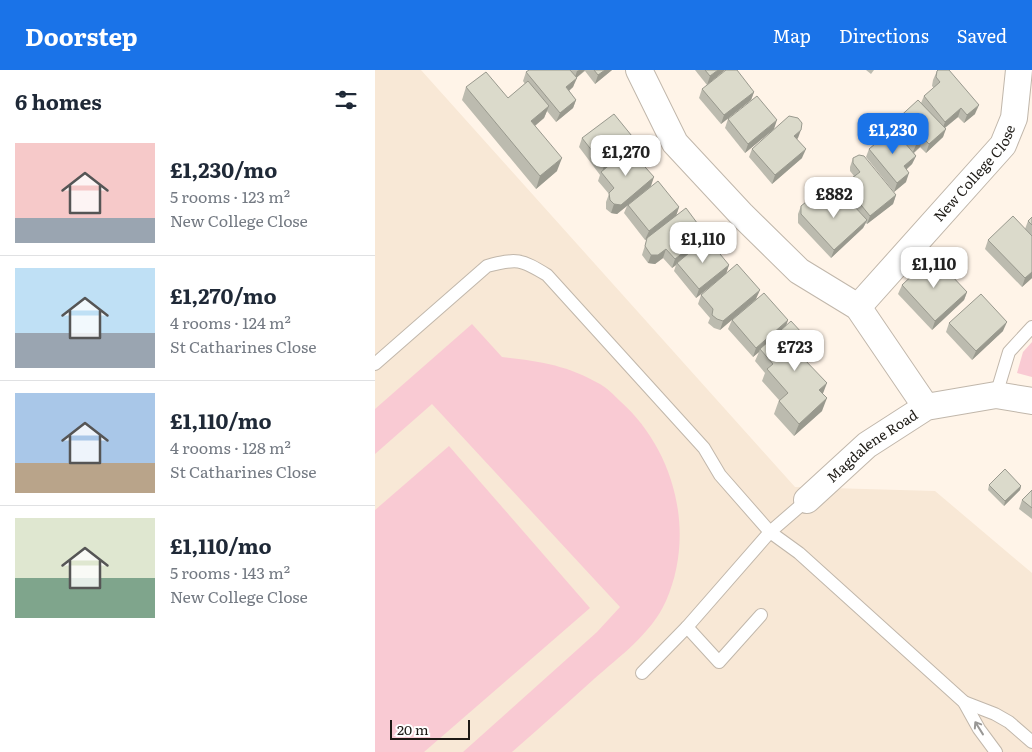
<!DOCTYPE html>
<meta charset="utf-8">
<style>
body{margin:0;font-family:Literata,serif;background:#f6f6f7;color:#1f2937;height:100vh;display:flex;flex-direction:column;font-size:19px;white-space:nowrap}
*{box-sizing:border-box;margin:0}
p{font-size:16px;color:#747a83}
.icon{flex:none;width:28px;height:28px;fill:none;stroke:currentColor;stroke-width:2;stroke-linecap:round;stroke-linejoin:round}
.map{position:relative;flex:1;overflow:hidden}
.panel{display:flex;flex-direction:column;background:#fff;width:375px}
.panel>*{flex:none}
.scale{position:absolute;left:15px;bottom:12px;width:80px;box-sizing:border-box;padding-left:5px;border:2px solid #1d1a15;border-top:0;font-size:14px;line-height:18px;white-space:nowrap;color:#1d1a15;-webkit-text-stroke:4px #fff;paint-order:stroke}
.price{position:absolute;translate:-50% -42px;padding:0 11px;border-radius:10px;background:#fff;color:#222;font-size:16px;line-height:32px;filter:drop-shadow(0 1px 2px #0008)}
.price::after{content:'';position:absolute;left:50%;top:30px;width:15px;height:11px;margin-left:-8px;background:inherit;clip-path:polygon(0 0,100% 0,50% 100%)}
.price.current{background:#1a73e8;color:#fff}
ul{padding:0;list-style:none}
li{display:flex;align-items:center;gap:15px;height:125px;padding:0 15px}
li+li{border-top:1px solid #e0e1e3}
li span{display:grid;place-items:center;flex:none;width:140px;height:100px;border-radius:0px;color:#555}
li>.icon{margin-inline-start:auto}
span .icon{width:60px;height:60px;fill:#fffc;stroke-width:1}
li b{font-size:21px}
h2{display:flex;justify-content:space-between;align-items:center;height:60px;padding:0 15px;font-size:21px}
header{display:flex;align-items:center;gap:30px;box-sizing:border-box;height:70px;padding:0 25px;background:#1a73e8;color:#fff}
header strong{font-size:24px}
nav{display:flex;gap:28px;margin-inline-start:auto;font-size:18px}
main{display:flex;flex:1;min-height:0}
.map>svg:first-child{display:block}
.built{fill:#f8e8d6}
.green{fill:#f9cad3}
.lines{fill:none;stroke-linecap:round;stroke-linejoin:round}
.lane-casing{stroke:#c1b7ab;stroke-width:14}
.street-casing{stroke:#c1b7ab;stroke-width:28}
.lane{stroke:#fff;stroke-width:12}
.street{stroke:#fff;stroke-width:26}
.wall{fill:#bcbbaf}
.shaded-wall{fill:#99998e}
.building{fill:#dbdacb;stroke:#99998e}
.oneway{stroke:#999896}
.labels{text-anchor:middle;stroke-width:5;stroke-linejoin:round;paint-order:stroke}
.street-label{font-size:14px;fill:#1d1a15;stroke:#fff}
</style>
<header>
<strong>Doorstep</strong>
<nav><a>Map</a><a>Directions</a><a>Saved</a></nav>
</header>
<main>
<section class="panel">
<h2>6 homes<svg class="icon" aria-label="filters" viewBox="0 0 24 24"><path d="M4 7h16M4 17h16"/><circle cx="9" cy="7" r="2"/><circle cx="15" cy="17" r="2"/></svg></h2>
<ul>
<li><span style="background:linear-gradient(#f6c9c9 75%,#9aa5b1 0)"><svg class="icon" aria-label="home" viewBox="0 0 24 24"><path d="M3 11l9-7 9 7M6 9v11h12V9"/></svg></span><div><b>£1,230/mo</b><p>5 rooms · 123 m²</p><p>New College Close</p></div></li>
<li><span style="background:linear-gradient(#bfe0f5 65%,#9aa5b1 0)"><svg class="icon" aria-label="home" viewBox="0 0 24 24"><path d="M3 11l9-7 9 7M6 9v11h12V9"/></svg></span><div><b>£1,270/mo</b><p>4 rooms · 124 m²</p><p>St Catharines Close</p></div></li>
<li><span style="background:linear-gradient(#a9c7e8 70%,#b9a48a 0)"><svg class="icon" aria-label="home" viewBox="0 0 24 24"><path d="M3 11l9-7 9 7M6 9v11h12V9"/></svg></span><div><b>£1,110/mo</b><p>4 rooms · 128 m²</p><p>St Catharines Close</p></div></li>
<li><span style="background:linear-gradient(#dfe7d0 60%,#7fa58c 0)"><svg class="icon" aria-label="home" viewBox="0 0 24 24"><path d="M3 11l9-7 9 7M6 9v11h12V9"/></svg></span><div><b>£1,110/mo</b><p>5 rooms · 143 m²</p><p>New College Close</p></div></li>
</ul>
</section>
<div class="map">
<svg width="657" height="682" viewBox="0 0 657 682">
<rect width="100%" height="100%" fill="#fff4e8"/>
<path class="built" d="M0 0H46L420 417 560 421 657 503V682H0Z"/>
<g class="green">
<path d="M97 254 127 287C164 291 192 295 225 314 232 318 239 325 245 331 300 380 321 463 291 531 276 564 245 586 219 609 192 633 165 658 137 682H88L222 562 245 537 57 334 0 384V339Z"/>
<path d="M657 272V307L642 303 648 282Z"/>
<path d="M74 376 215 538 49 682H0V440Z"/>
</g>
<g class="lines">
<g class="lane-casing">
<g id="lane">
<path d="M0 294 112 196C142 188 146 189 172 205L329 378 345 405 395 462 424 483 589 632 604 659 621 682"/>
<path d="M621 325 634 282 657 257"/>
<path d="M312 557 344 592 386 545"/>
<path d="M267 603 312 557 395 462 432 430"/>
<path d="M589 632 620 644 634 652 657 672"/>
</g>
</g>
<g class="street-casing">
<g id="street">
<path d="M264 0 300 73 367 145 424 201 483 237 551 337"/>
<path id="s1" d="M483 237 628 75 639 48 644 0"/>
<path id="s2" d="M432 430 492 375 551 337 621 325 657 331"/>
</g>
</g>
<use href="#lane" class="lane"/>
<use href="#street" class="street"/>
</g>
<g class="wall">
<path d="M154 0H237L220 14 210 1 201 8 198 17 194 21 201 30 198 38 181 52 172 41 169 48 160 56 182 101 161 119 87 30 91 17 133 28 150 14 148 11 151 2Z"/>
<path d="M320 0H350L332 15Z"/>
<path d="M491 0H499L496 4Z"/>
<path d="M562 1 600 44 589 53 583 47 570 58 568 67 551 83 545 77 539 83 541 86 537 94 532 99 531 112 519 122 491 87 494 79 515 61 519 52 546 33 549 26 559 18 557 16 558 10Z"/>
<path d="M327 19 379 22 376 30 346 54 324 28Z"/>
<path d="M353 49 399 59 370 83 350 58Z"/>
<path d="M207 68 261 71 258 80 256 81 276 116 304 137 301 146 331 165 329 170 354 195 351 203 382 229 413 250 411 255 435 290 432 292 448 324 447 341 419 366 399 344 404 330 387 311 390 303 380 291 384 282 378 287 353 259 357 250 364 244 345 260 339 258 333 253 335 248 323 234 326 225 346 208 321 228 299 201 301 195 297 198 288 188 280 194 273 193 267 185 272 169 270 170 249 143 252 136 242 144 236 143 231 139V132L234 124 223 111 225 105 204 77Z"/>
<path d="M423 68 422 69 427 88 397 114 374 87 377 79Z"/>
<path d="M478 88 521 125 518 134 492 154 491 153 488 158 456 188 423 153V144L426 136 447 138 466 122 469 114 479 106 475 101V97Z"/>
<path d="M657 147V208L647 217 610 179 613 170 650 159 653 151Z"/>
<path d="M527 215 592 222 589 230 557 260 523 224Z"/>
<path d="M574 253 628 261 597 290 571 262Z"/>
<path d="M614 415 646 416 645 420 629 436 613 420Z"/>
<path d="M657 420V449L644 439 647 430Z"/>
</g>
<g class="shaded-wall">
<path d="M204 0H210L199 10 202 1Z"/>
<path d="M230 0H237L220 14 223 5Z"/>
<path d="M343 0H350L332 15 335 6Z"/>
<path d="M202 8 198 17 188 26 191 17Z"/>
<path d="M379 22 376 30 346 54 349 45Z"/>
<path d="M201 30 198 38 181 52 185 43Z"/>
<path d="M604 35 600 44 589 53 592 45Z"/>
<path d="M174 36 169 48 151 63 156 51Z"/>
<path d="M586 38 583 47 567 60 570 52Z"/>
<path d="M402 50 399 59 370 83 373 74Z"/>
<path d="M571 59 568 67 551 83 554 74Z"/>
<path d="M426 60 423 68 416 75 419 66Z"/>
<path d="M548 68 545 77 537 84 541 75Z"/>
<path d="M261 71 258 80 228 103 227 102 229 96Z"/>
<path d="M431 79 427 88 397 114 400 105Z"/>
<path d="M541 86 537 94 525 105 529 96Z"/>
<path d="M187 88 182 101 161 119 165 106Z"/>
<path d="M534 103 531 112 519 122 522 113Z"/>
<path d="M279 107 276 116 242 144 236 143 239 134Z"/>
<path d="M521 125 518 134 492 154 495 146Z"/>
<path d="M304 137 301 146 270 170 274 161Z"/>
<path d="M492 150 488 158 456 188 459 180Z"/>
<path d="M331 165 328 173 302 193 301 195 297 198 300 189Z"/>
<path d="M291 179 288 188 280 194 273 193 276 185Z"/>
<path d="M354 195 351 204 321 228 324 219Z"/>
<path d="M657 202V208L647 217 650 208Z"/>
<path d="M385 220 381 229 345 260 348 251Z"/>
<path d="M592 222 589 230 557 260 560 251Z"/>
<path d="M413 250 410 259 385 279 384 282 378 287 381 278Z"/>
<path d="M632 252 628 261 597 290 601 281Z"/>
<path d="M440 277 435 290 424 300 428 288Z"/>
<path d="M452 313 447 326 444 320Z"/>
<path d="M452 328 447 341 419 366 424 354Z"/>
<path d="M646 416 645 420 629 436 630 431Z"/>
</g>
<g class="building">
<path d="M154 0H195L202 8 191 17 201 30 185 43 151 2Z"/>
<path d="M219 0H230L223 5Z"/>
<path d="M330 0H343L335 6Z"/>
<path d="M351 0H362L379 22 349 45 327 19Z"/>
<path d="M563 0H574L604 35 592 45 586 38 570 52 549 26 565 12 561 7 562 1Z"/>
<path d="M111 2 133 28 153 11 174 36 156 51 187 88 165 106 91 17Z"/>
<path d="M382 26 402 50 373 74 353 49Z"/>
<path d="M543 30 571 59 554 74 548 68 541 75 519 52Z"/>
<path d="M239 44 261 71 229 96 207 68Z"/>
<path d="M414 46 423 48 427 53 426 60 419 66 431 79 400 105 377 79Z"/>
<path d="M518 59 541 86 529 96 534 103 522 113 494 79Z"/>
<path d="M254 79 279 107 246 135 239 134 235 130 234 123 239 118 226 102Z"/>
<path d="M484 85 489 86 521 125 495 146 469 114 485 102 478 93V88Z"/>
<path d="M283 111 304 137 274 161 253 135Z"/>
<path d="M465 121 492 150 459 180 426 144V136L431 132 440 131 447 138Z"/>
<path d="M311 138 331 165 300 189 291 179 283 185H276L270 176 272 168Z"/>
<path d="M638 146 657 166V202L650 208 613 170Z"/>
<path d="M657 147V155L653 151Z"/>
<path d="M332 168 354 195 324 219 302 193Z"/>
<path d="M558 186 592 222 560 251 527 215Z"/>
<path d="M362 194 385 220 348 251 342 249 337 245 338 239 326 225Z"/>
<path d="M389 223 413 250 381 278 357 250Z"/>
<path d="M606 224 632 252 601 281 574 253Z"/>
<path d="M416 251 440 277 428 288 452 313 444 320 452 328 424 354 404 331 413 323 392 299 398 294 385 279Z"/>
<path d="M630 399 646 416 630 431 614 415Z"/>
<path d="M657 420V438L647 430Z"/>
</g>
<defs><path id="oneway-shaft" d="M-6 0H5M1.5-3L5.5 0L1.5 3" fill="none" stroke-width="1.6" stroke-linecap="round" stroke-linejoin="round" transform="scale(1.25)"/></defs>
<use class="oneway" href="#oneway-shaft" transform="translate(604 658) rotate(-122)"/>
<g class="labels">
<g class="street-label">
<text dy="5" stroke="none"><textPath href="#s1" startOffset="178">New College Close</textPath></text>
<text dy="5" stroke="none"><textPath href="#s2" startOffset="85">Magdalene Road</textPath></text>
</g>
</g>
</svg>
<div class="scale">20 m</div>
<b class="price current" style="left:518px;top:85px">£1,230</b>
<b class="price" style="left:251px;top:107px">£1,270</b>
<b class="price" style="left:459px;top:149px">£882</b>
<b class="price" style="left:328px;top:194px">£1,110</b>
<b class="price" style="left:559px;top:219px">£1,110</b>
<b class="price" style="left:420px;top:302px">£723</b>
</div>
</main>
